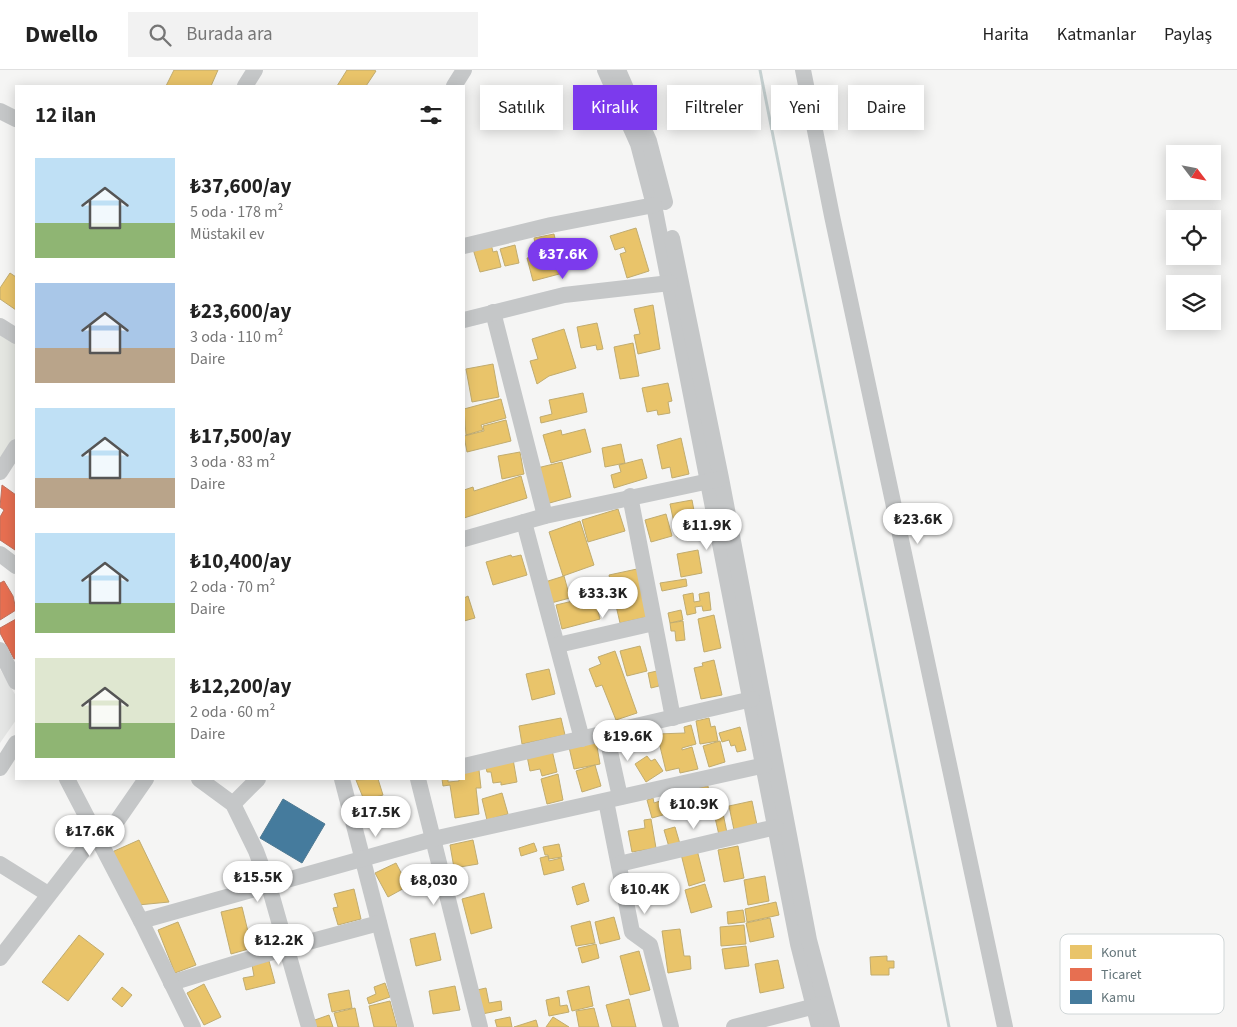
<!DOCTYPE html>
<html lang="tr">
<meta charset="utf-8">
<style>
body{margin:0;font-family:"Source Sans 3",sans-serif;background:#f2f2f2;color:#222;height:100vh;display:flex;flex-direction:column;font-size:19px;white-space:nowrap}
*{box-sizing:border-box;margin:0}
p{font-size:16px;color:#767676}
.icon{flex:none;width:28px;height:28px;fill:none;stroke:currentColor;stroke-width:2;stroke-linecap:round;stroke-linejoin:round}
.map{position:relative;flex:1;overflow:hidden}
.details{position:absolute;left:15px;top:15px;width:450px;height:695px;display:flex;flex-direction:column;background:#fff;border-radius:0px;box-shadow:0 2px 12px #0003}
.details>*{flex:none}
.hud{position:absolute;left:480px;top:15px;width:475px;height:45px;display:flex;gap:10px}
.needle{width:32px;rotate:122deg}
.controls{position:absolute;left:1166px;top:75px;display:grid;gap:10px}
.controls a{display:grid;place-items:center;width:55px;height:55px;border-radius:0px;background:#fff;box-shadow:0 2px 12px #0003;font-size:25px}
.price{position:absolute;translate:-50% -42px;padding:0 11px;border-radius:18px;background:#fff;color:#222;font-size:16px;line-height:32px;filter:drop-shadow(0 1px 2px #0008)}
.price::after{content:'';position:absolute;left:50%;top:30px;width:15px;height:11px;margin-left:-8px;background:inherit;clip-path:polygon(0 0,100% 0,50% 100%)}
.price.current{background:#7c3aed;color:#fff}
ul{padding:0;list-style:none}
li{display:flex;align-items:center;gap:15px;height:125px;padding:0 20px}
li span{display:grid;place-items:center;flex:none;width:140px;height:100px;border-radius:0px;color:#555}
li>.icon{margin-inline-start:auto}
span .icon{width:60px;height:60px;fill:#fffc;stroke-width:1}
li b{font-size:21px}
h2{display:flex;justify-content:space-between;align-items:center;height:60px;padding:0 20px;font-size:21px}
.pill{padding:0 18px;border-radius:0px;background:#fff;box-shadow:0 2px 12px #0003;font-size:18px;line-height:45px}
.pill.current{background:#7c3aed;color:#fff}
header{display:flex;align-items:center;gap:30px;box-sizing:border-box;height:70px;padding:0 25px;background:#fff;border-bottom:1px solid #e0e0e0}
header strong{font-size:24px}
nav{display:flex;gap:28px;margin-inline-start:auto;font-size:18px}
.search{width:350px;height:45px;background:#f2f2f2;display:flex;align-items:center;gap:12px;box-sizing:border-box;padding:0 18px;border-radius:0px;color:#767676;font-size:19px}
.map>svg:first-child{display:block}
.built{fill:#e5e6e5}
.green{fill:#e4e6e1}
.homes{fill:#e9c46a;stroke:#c1ac6f}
.shops{fill:#e76f51;stroke:#c0715d}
.public{fill:#457b9d;stroke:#4e7992}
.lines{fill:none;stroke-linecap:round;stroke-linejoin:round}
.stream{stroke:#c6d1d1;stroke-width:3}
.minor{stroke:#c5c7c8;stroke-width:16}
.key{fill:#fff;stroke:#d0d6d7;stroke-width:1}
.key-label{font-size:14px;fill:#64757a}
</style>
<header>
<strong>Dwello</strong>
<div class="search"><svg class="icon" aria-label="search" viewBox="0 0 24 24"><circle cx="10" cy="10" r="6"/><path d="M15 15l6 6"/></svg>Burada ara</div>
<nav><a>Harita</a><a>Katmanlar</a><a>Paylaş</a></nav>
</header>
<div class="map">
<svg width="1237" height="957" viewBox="0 0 1237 957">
<rect width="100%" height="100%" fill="#f5f5f4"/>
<path class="built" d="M0 599 16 626V650L0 673Z"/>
<path class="green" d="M0 256 16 266V377L0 402Z"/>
<g class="homes">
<path d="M174 0H218L211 16H166Z"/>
<path d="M347 0H374L376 1 366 16H337Z"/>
<path d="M636 158 649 201 627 208 620 184 626 182 624 177 615 180 610 166Z"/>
<path d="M554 164 563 203 533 211 527 188 538 186 534 168Z"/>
<path d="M491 174 493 182 497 181 501 197 480 202 473 179Z"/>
<path d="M515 175 519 193 505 196 500 179Z"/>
<path d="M10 203 16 207V240L0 229V218Z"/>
<path d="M653 235 660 279 638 284 634 265 640 264 634 239Z"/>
<path d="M597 253 603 279 597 280 596 275 581 278 577 257Z"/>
<path d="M564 259 576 298 549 306 537 314 530 291 538 289 532 269Z"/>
<path d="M633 273 639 306 620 309 614 277Z"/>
<path d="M493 294 499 327 472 332 466 299Z"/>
<path d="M668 313 672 331 668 332 670 343 658 345 657 340 647 342 642 318Z"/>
<path d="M583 323 587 342 541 353 540 347 552 344 549 330Z"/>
<path d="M501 329 506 348 481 355 483 360 466 365 464 339Z"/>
<path d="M506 350 511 371 467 382 464 366 484 361 483 356Z"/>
<path d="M585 359 591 382 551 393 543 365 561 360 562 365Z"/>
<path d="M681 368 689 404 672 408 670 397 662 399 657 375Z"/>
<path d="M621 374 625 393 605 397 602 378Z"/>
<path d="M520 382 524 404 502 409 498 386Z"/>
<path d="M642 389 647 408 614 418 611 405 621 402 619 395Z"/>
<path d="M562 392 571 427 546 434 537 398Z"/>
<path d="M521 406 527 428 464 448V420L473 417 474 421Z"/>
<path d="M692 430 698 462 677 467 670 434Z"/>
<path d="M618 439 625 461 588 472 582 450Z"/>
<path d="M666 444 672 466 651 472 645 450Z"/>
<path d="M580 451 594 495 563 506 549 462Z"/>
<path d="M698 480 702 503 681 507 677 484Z"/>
<path d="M511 485 512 487 521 485 527 505 493 515 486 492Z"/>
<path d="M637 499 647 547 620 553 609 505Z"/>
<path d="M564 506 570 528 551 533 545 512Z"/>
<path d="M686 509 687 516 662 521 660 513Z"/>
<path d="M709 522 711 540 703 541 702 536 695 537 696 543 687 545 683 525 693 523 694 532 700 531 699 524Z"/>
<path d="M468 526 475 548 464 551V528Z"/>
<path d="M594 526 600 549 562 559 556 535Z"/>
<path d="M681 540 683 550 670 553 668 543Z"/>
<path d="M714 545 721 578 704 582 698 549Z"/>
<path d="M683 551 685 570 676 571 675 561H671L670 553Z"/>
<path d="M640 576 647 601 627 606 620 581Z"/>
<path d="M615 581 637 643 616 650 602 615 596 617 589 599 601 594 598 587Z"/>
<path d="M714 590 722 625 701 629 694 598 703 596 702 593Z"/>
<path d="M549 599 555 624 532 630 526 604Z"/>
<path d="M657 601 659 616 651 618 648 603Z"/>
<path d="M561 648 565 665 522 674 519 656Z"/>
<path d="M709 648 711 657 715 656 718 671 700 674 696 651Z"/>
<path d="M691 655 696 674 682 678V680L692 677 698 699 680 703 679 698 666 701 657 664 685 663 684 657Z"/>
<path d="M740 657 746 680 737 682 735 675 731 676 729 670 722 672 719 663Z"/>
<path d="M596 671 600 694 574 699 569 677Z"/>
<path d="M720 671 725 692 709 697 703 676Z"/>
<path d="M552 680 557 702 542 706 540 699 530 701 527 686Z"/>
<path d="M647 686 651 691 655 689 663 701 646 712 635 694Z"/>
<path d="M513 689 517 712 501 715V712L493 713 491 702H487L485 694Z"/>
<path d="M595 695 601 716 582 722 576 701Z"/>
<path d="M479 700 481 718H476L479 744 455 748 450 715 443 716 442 709H448V712L459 711V709H464V702Z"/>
<path d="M558 704 563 730 547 734 541 709Z"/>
<path d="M378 709 383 725 364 730 356 710Z"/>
<path d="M708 716 712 740 690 744 688 730 692 729 690 719Z"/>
<path d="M686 719 688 728 684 729 687 743 671 746 669 732H673L671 722Z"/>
<path d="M502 723 508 744 487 750 482 729Z"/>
<path d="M653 728 654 733 666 729 670 743 652 748 647 730Z"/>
<path d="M752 731 757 755 734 760 729 736Z"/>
<path d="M722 738 727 763 719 765 713 739Z"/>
<path d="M651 749 656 778 632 782 628 761 645 758 644 750Z"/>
<path d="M675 757 680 774 669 777 664 760Z"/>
<path d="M139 770 169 832 138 835 112 782Z"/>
<path d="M473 770 478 794 454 798 450 775Z"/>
<path d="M534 773 537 781 521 786 519 778Z"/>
<path d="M559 774 562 787 549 789 548 785H545L543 777Z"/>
<path d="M738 776 744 808 724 812 718 780Z"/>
<path d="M697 780 705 811 689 816 681 784Z"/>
<path d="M548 786 549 791 561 788 564 800 544 805 540 788Z"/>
<path d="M396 793 408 816 388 827 375 803Z"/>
<path d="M765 806 769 831 748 835 744 810Z"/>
<path d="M584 813 589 831 577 835 572 817Z"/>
<path d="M705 814 712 837 691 843 685 820Z"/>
<path d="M354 819 361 849 338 855 333 838 338 837 334 824Z"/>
<path d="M484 823 492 858 471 864 462 829Z"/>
<path d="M776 832 779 845 747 852 745 839Z"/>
<path d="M242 837 252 878 231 884 221 842Z"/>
<path d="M743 840 745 852 728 854 727 842Z"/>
<path d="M614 847 620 869 600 874 595 852Z"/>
<path d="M770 848 774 867 750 872 746 853Z"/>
<path d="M590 851 595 873 576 876 571 856Z"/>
<path d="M178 852 196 895 175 903 158 860Z"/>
<path d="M744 855 746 874 721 876 720 857Z"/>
<path d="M680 859 684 886H690L691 899 668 903 662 861Z"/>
<path d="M435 863 441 890 416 896 410 869Z"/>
<path d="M79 865 104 884 68 931 42 912Z"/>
<path d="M596 874 599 888 582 893 578 878Z"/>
<path d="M746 876 749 896 725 899 722 879Z"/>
<path d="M639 881 650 920 630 925 620 886Z"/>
<path d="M887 886V891H894V898H889V905H871L870 887Z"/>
<path d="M778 890 784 918 760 923 755 894Z"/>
<path d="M269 891 275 913 246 920 243 908 254 906 252 895Z"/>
<path d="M385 913 390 927 369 934 367 928 376 924 374 917Z"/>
<path d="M204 914 221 947 204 955 187 923Z"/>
<path d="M455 916 460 940 433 944 429 921Z"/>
<path d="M589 916 593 936 572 941 567 921Z"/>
<path d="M122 917 132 925 122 937 112 929Z"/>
<path d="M486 918 489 933 501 931 502 940 482 944 477 920Z"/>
<path d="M349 920 352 938 332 942 328 924Z"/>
<path d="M559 927 560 936 567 935 569 942 549 946 546 930Z"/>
<path d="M629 929 636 957H612L606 935Z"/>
<path d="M390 931 397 957H374L369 936Z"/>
<path d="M355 938 359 957H338L334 943Z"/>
<path d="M594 938 599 957H579L576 941Z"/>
<path d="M329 945 333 957H314L312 951Z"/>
<path d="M510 947 512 957H497L495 950Z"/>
<path d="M553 947 569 957H546Z"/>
<path d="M536 950 538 957H514Z"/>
</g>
<g class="shops">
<path d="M2 415 16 425 15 480 0 470V447L4 440 0 437Z"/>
<path d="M4 511 13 526 16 540 0 550V513Z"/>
<path d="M16 549V588L14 589 0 563V558Z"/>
</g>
<path class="public" d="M283 729 325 754 302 793 260 768Z"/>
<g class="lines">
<path class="stream" d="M760 0 949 957"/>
<g class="minor">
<path d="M605 0 638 74 654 135 798 874 819 957"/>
<path d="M618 0 649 71 665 132"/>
<path d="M803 0 832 146 1005 957"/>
<path d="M245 16 255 0"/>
<path d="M454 16 464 0"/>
<path d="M0 41 16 49"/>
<path d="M672 168 721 408 809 870 832 957"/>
<path d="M464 176 551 155 654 135"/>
<path d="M493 242 545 446"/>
<path d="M464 250 564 225 670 213"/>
<path d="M0 256 16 266"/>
<path d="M0 402 16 377"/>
<path d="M630 426 673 648"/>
<path d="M524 452 582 669"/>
<path d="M464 469 545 446 719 409"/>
<path d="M0 484 16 496"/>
<path d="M558 575 654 553"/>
<path d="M0 580 16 612"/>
<path d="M606 663 620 727"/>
<path d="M464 696 752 629"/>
<path d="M0 698 16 673"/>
<path d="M67 709 141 851"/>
<path d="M199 709 233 734 256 781 269 816 309 957"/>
<path d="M342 709 406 957"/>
<path d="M418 709 480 957"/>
<path d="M606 731 632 862 650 875 671 957"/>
<path d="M233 734 258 709"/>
<path d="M101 774 146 709"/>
<path d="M0 794 48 824"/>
<path d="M619 794 776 757"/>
<path d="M0 888 96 764"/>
<path d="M171 913 286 878 379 853"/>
<path d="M193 957 141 851 433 769 765 695"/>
<path d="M734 957 823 934"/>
</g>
</g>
<rect x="1060" y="864" width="164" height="80" rx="8" class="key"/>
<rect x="1070" y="875" width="22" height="14" fill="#e9c46a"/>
<rect x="1070" y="898" width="22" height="13" fill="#e76f51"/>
<rect x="1070" y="920" width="22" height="14" fill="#457b9d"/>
<g class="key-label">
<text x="1101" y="887">Konut</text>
<text x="1101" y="909">Ticaret</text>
<text x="1101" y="932">Kamu</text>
</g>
</svg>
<div class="controls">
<a><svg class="needle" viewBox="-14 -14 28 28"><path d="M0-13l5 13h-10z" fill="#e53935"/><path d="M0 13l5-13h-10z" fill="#767676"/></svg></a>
<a><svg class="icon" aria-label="locate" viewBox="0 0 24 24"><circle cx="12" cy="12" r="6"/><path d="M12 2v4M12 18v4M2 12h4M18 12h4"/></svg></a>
<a><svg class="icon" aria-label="layers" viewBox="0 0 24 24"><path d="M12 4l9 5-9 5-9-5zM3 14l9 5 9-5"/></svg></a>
</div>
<b class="price current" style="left:563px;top:210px">₺37.6K</b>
<b class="price" style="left:918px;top:475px">₺23.6K</b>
<b class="price" style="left:707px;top:481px">₺11.9K</b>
<b class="price" style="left:603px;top:549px">₺33.3K</b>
<b class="price" style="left:628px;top:692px">₺19.6K</b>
<b class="price" style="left:694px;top:760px">₺10.9K</b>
<b class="price" style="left:376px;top:768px">₺17.5K</b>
<b class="price" style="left:90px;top:787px">₺17.6K</b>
<b class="price" style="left:258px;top:833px">₺15.5K</b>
<b class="price" style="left:434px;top:836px">₺8,030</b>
<b class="price" style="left:645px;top:845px">₺10.4K</b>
<b class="price" style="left:279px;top:896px">₺12.2K</b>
<div class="hud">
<a class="pill">Satılık</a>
<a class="pill current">Kiralık</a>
<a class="pill">Filtreler</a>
<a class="pill">Yeni</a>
<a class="pill">Daire</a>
</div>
<section class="details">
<h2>12 ilan<svg class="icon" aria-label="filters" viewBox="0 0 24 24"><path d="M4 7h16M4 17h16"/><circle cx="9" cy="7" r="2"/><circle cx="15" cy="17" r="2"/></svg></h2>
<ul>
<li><span style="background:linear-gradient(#bfe0f5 65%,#8fb573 0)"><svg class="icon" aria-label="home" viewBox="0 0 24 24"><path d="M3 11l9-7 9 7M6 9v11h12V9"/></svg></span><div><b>₺37,600/ay</b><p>5 oda · 178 m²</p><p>Müstakil ev</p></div></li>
<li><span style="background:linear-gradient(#a9c7e8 65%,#b9a48a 0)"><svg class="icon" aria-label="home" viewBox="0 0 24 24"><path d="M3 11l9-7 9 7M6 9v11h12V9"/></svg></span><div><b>₺23,600/ay</b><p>3 oda · 110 m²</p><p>Daire</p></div></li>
<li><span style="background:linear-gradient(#bfe0f5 70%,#b9a48a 0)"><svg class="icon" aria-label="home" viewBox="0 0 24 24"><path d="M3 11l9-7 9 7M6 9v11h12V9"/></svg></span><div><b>₺17,500/ay</b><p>3 oda · 83 m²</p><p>Daire</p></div></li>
<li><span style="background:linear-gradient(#bfe0f5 70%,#8fb573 0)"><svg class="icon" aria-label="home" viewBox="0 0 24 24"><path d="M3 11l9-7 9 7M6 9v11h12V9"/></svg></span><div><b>₺10,400/ay</b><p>2 oda · 70 m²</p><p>Daire</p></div></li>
<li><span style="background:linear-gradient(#dfe7d0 65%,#8fb573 0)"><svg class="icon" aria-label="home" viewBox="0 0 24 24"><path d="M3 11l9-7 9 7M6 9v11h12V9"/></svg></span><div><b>₺12,200/ay</b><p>2 oda · 60 m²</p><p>Daire</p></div></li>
</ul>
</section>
</div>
